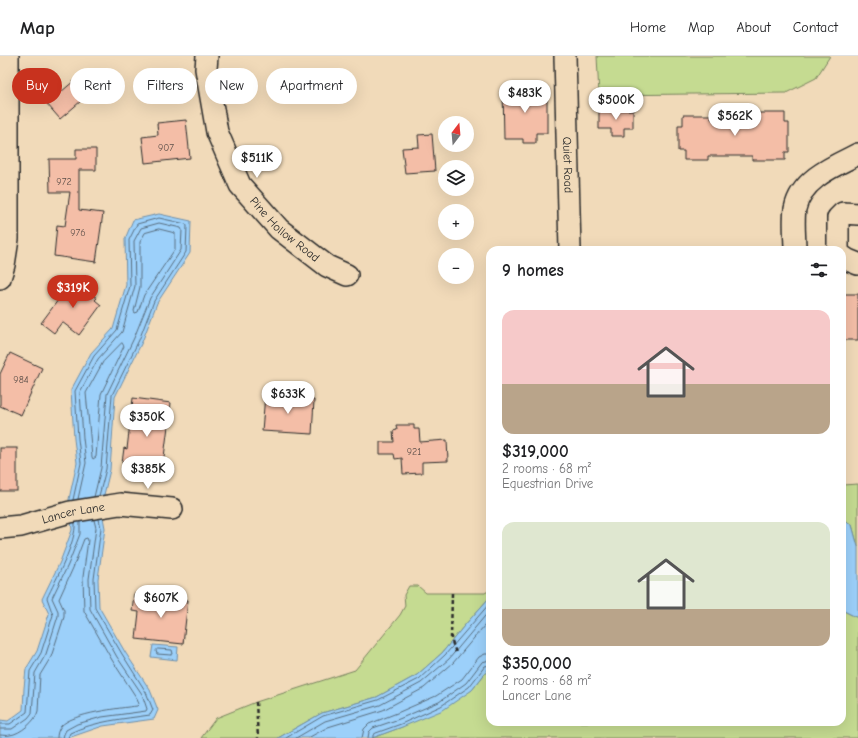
<!DOCTYPE html>
<meta charset="utf-8">
<style>
body{margin:0;font-family:"Comic Neue",sans-serif;background:#f6f6f6;color:#202124;height:100vh;display:flex;flex-direction:column;font-size:15px;white-space:nowrap}
*{box-sizing:border-box;margin:0}
p{font-size:13px;color:#757577}
.icon{flex:none;width:22px;height:22px;fill:none;stroke:currentColor;stroke-width:2;stroke-linecap:round;stroke-linejoin:round}
.map{position:relative;flex:1;overflow:hidden}
.sheet{position:absolute;left:486px;top:190px;width:360px;height:480px;display:flex;flex-direction:column;background:#fff;border-radius:12px;box-shadow:0 4px 16px #0002}
.sheet>*{flex:none}
.guide{position:absolute;left:12px;top:12px;width:380px;height:36px;display:flex;gap:8px}
.needle{width:26px;rotate:16deg}
.controls{position:absolute;left:438px;top:60px;display:grid;gap:8px}
.controls a{display:grid;place-items:center;width:36px;height:36px;border-radius:50%;background:#fff;box-shadow:0 4px 16px #0002;font-size:20px}
.price{position:absolute;translate:-50% -34px;padding:0 9px;border-radius:14px;background:#fff;color:#222;font-size:13px;line-height:26px;filter:drop-shadow(0 1px 2px #0008)}
.price::after{content:'';position:absolute;left:50%;top:24px;width:12px;height:9px;margin-left:-6px;background:inherit;clip-path:polygon(0 0,100% 0,50% 100%)}
.price.selected{background:#c8321e;color:#fff}
ul{padding:0;list-style:none}
li{display:grid;align-content:center;gap:8px;height:212px;padding:0 16px}
li span{display:grid;place-items:center;height:124px;border-radius:12px;color:#555}
li>.icon{margin-inline-start:auto}
span .icon{width:72px;height:72px;fill:#fffc;stroke-width:1}
li b{font-size:17px}
h2{display:flex;justify-content:space-between;align-items:center;height:48px;padding:0 16px;font-size:17px}
.tag{padding:0 14px;border-radius:18px;background:#fff;box-shadow:0 4px 16px #0002;font-size:14px;line-height:36px}
.tag.selected{background:#c8321e;color:#fff}
header{display:flex;align-items:center;gap:24px;box-sizing:border-box;height:56px;padding:0 20px;background:#fff;border-bottom:1px solid #e0e0e0}
header strong{font-size:19px}
nav{display:flex;gap:22px;margin-inline-start:auto;font-size:14px}
.map>svg:first-child{display:block}
.green{fill:#c5db91;stroke:#78835e}
.water{fill:#9cd0fa;stroke:#6f8ea7}
.lines{fill:none;stroke-linecap:round;stroke-linejoin:round}
.shore{stroke:#586d7e;stroke-width:1}
.building{fill:#f4bea7;stroke:#2b2b2b}
.minor-casing{stroke:#2b2b2b;stroke-width:24}
.path{stroke:#2b2b2b;stroke-width:2.5;stroke-dasharray:4 3;stroke-linecap:butt}
.minor{stroke:#f1dab9;stroke-width:21}
.labels{text-anchor:middle;stroke-width:3;stroke-linejoin:round;paint-order:stroke}
.number-label{font-size:10px;fill:#5d504a}
.street-label{font-size:12px;fill:#2b2b2b;stroke:#f1dab9}
</style>
<header>
<strong>Map</strong>
<nav><a>Home</a><a>Map</a><a>About</a><a>Contact</a></nav>
</header>
<div class="map">
<svg width="858" height="682" viewBox="0 0 858 682">
<rect width="100%" height="100%" fill="#f1dab9"/>
<filter id="ink" filterUnits="userSpaceOnUse"><feTurbulence type="fractalNoise" baseFrequency=".025" numOctaves="2"/><feDisplacementMap in="SourceGraphic" scale="8" xChannelSelector="R" yChannelSelector="G"/><feConvolveMatrix kernelMatrix="1 2 1 2 8 2 1 2 1" color-interpolation-filters="sRGB"/></filter>
<g filter="url(#ink)">
<g class="green">
<path d="M597 0H830L816 22 786 37 599 39Z"/>
<path d="M858 428V491L852 469 842 462V429Z"/>
<path d="M409 530H418L426 537H485L490 534V541L464 570 442 597 417 619 377 641 322 657 278 682H201L216 662 256 646 355 614 400 559 405 550 404 539Z"/>
<path d="M842 554 858 562V682H372L402 671 472 634 490 611V666H842Z"/>
</g>
<g class="water">
<path d="M159 158 191 165 190 197 157 247 142 286 115 341 110 414 101 451 105 472 98 523 99 551 125 596 150 634 158 654 154 663 103 670 68 682H0V664L8 665 23 654 24 632 26 613 37 595 49 558 42 543 60 506 72 474 69 443 77 407 74 383 71 334 91 297 113 273 126 229 125 183 133 164Z"/>
<path d="M842 462 852 469 858 491V562L842 554Z"/>
<path d="M490 541V611L472 634 443 654 402 671 372 682H278L322 657 377 641 417 619 442 597 464 570Z"/>
<path d="M153 589 178 591 177 604 151 601Z"/>
</g>
<g class="lines">
<g class="shore">
<path d="M159 173 175 177V193L144 239 138 256 135 257 134 255 140 231V186L145 177Z"/>
<path d="M122 287 124 290 101 338 96 401 93 403 92 401 86 337 103 306Z"/>
<path d="M78 443 86 407 83 382 80 336 98 303 122 276 135 230 134 185 141 172 159 167 181 172 182 174 181 194 150 242 134 282 107 338 101 412 94 441"/>
<path d="M73 444 81 407 78 383 75 335 94 300 117 274 130 230 129 184 137 168 159 162 186 168 187 170 186 196 154 245 139 284 112 339 106 413 99 440"/>
<path d="M158 593 172 594 173 598 171 599 157 598 156 595Z"/>
<path d="M0 668H10L27 656 30 615 41 597 53 559 47 542C55 525 77 485 75 467"/>
<path d="M0 673H12L28 662 32 657 35 617 46 598 58 560V555L52 542 68 509 80 478V466"/>
<path d="M0 679C3 679 7 680 10 679 20 678 36 665 38 655L40 619 51 601 64 561V554L59 543 73 512 84 483 87 482 88 484 83 521 84 555 112 604 136 641 139 648 137 650C120 652 73 657 61 670 58 674 57 678 57 682"/>
<path d="M63 682 64 678 66 674 77 668 102 661 146 655 147 653 142 638 117 601 90 553 89 523 96 472 94 464"/>
<path d="M68 682 70 677C95 665 123 663 150 659L153 654 146 636 122 598 95 552 94 523 101 472 99 463"/>
<path d="M286 682 323 660 378 644 419 623 445 599 490 547"/>
<path d="M296 682 325 665 380 649 421 627 449 603 490 554"/>
<path d="M308 682 328 671 383 654 424 632 453 607 490 563"/>
<path d="M362 682 364 673 369 668 397 657 436 640 462 623 479 601 485 598H490"/>
<path d="M368 682 369 676 373 672 399 663 439 646 466 627 482 606 490 604"/>
<path d="M373 682V679L376 677 401 668 441 650 469 631 485 610 490 609"/>
</g>
</g>
<g class="building">
<path d="M82 18 95 33 60 63 47 48Z"/>
<path d="M533 31V34H547V77H536V87H523V83H504L503 32Z"/>
<path d="M599 54H633V72H624V80H611V73H599Z"/>
<path d="M750 57H785V67H789V96H785V104H752V100H708V104H684V95H678V69H683V59H712L711 63 750 64Z"/>
<path d="M186 64 190 102 145 107 142 81 158 79 157 67Z"/>
<path d="M432 78 435 115 405 117 402 92 419 91 418 79Z"/>
<path d="M76 93H96V114H79V154L103 157 96 206 54 200 57 169 65 170 70 136H50L49 103H76Z"/>
<path d="M73 224 97 242 95 244 101 249 79 279 62 266 54 277 41 267Z"/>
<path d="M842 238H858V284H844V271H842Z"/>
<path d="M10 297 42 312 21 359 0 350V318Z"/>
<path d="M265 339 285 340 284 343 314 344 312 378 262 375Z"/>
<path d="M133 342 171 347 161 424 131 421 133 408 122 407 124 392 127 393Z"/>
<path d="M396 369H414V373H419L420 386 447 384 448 405 422 406V417L403 418 402 402 395 403 394 398H380V386H394L393 375 397 374Z"/>
<rect x="0" y="392" width="17" height="43"/>
<path d="M134 538 188 544 183 588 136 583 139 556 132 555Z"/>
</g>
<g class="lines">
<g class="minor-casing">
<g id="minor">
<path id="s1" d="M207 0 206 13 217 76 240 129 279 173 327 210 347 219"/>
<path id="s2" d="M565 0 570 194"/>
<path d="M795 194C795 181 793 166 795 153 801 123 834 110 858 98"/>
<path d="M838 194V162L843 157 858 158"/>
<path d="M842 200 848 204 858 208"/>
<path d="M0 222 4 209 8 183V0"/>
<path id="s3" d="M0 472 21 470 70 456 120 448 172 453"/>
</g>
</g>
<g class="path">
<path d="M452 537 451 583 456 597"/>
<path d="M256 646 258 682"/>
</g>
<use href="#minor" class="minor"/>
</g>
</g>
<g class="labels">
<g class="number-label">
<text x="166" y="95">907</text>
<text x="64" y="129">972</text>
<text x="78" y="180">976</text>
<text x="21" y="327">984</text>
<text x="414" y="399">921</text>
</g>
<g class="street-label">
<text dy="4" stroke="none"><textPath href="#s2" startOffset="109">Quiet Road</textPath></text>
<text dy="4" stroke="none"><textPath href="#s1" startOffset="198">Pine Hollow Road</textPath></text>
<text dy="4" stroke="none"><textPath href="#s3" startOffset="75">Lancer Lane</textPath></text>
</g>
</g>
</svg>
<div class="controls">
<a><svg class="needle" viewBox="-14 -14 28 28"><path d="M0-13l5 13h-10z" fill="#e53935"/><path d="M0 13l5-13h-10z" fill="#757577"/></svg></a>
<a><svg class="icon" aria-label="layers" viewBox="0 0 24 24"><path d="M12 4l9 5-9 5-9-5zM3 14l9 5 9-5"/></svg></a>
<a>+</a>
<a>−</a>
</div>
<b class="price" style="left:525px;top:58px">$483K</b>
<b class="price" style="left:616px;top:65px">$500K</b>
<b class="price" style="left:735px;top:81px">$562K</b>
<b class="price" style="left:257px;top:123px">$511K</b>
<b class="price selected" style="left:73px;top:253px">$319K</b>
<b class="price" style="left:288px;top:359px">$633K</b>
<b class="price" style="left:147px;top:382px">$350K</b>
<b class="price" style="left:148px;top:434px">$385K</b>
<b class="price" style="left:161px;top:563px">$607K</b>
<div class="guide">
<a class="tag selected">Buy</a>
<a class="tag">Rent</a>
<a class="tag">Filters</a>
<a class="tag">New</a>
<a class="tag">Apartment</a>
</div>
<section class="sheet">
<h2>9 homes<svg class="icon" aria-label="filters" viewBox="0 0 24 24"><path d="M4 7h16M4 17h16"/><circle cx="9" cy="7" r="2"/><circle cx="15" cy="17" r="2"/></svg></h2>
<ul>
<li><span style="background:linear-gradient(#f6c9c9 60%,#b9a48a 0)"><svg class="icon" aria-label="home" viewBox="0 0 24 24"><path d="M3 11l9-7 9 7M6 9v11h12V9"/></svg></span><div><b>$319,000</b><p>2 rooms · 68 m²</p><p>Equestrian Drive</p></div></li>
<li><span style="background:linear-gradient(#dfe7d0 70%,#b9a48a 0)"><svg class="icon" aria-label="home" viewBox="0 0 24 24"><path d="M3 11l9-7 9 7M6 9v11h12V9"/></svg></span><div><b>$350,000</b><p>2 rooms · 68 m²</p><p>Lancer Lane</p></div></li>
</ul>
</section>
</div>
